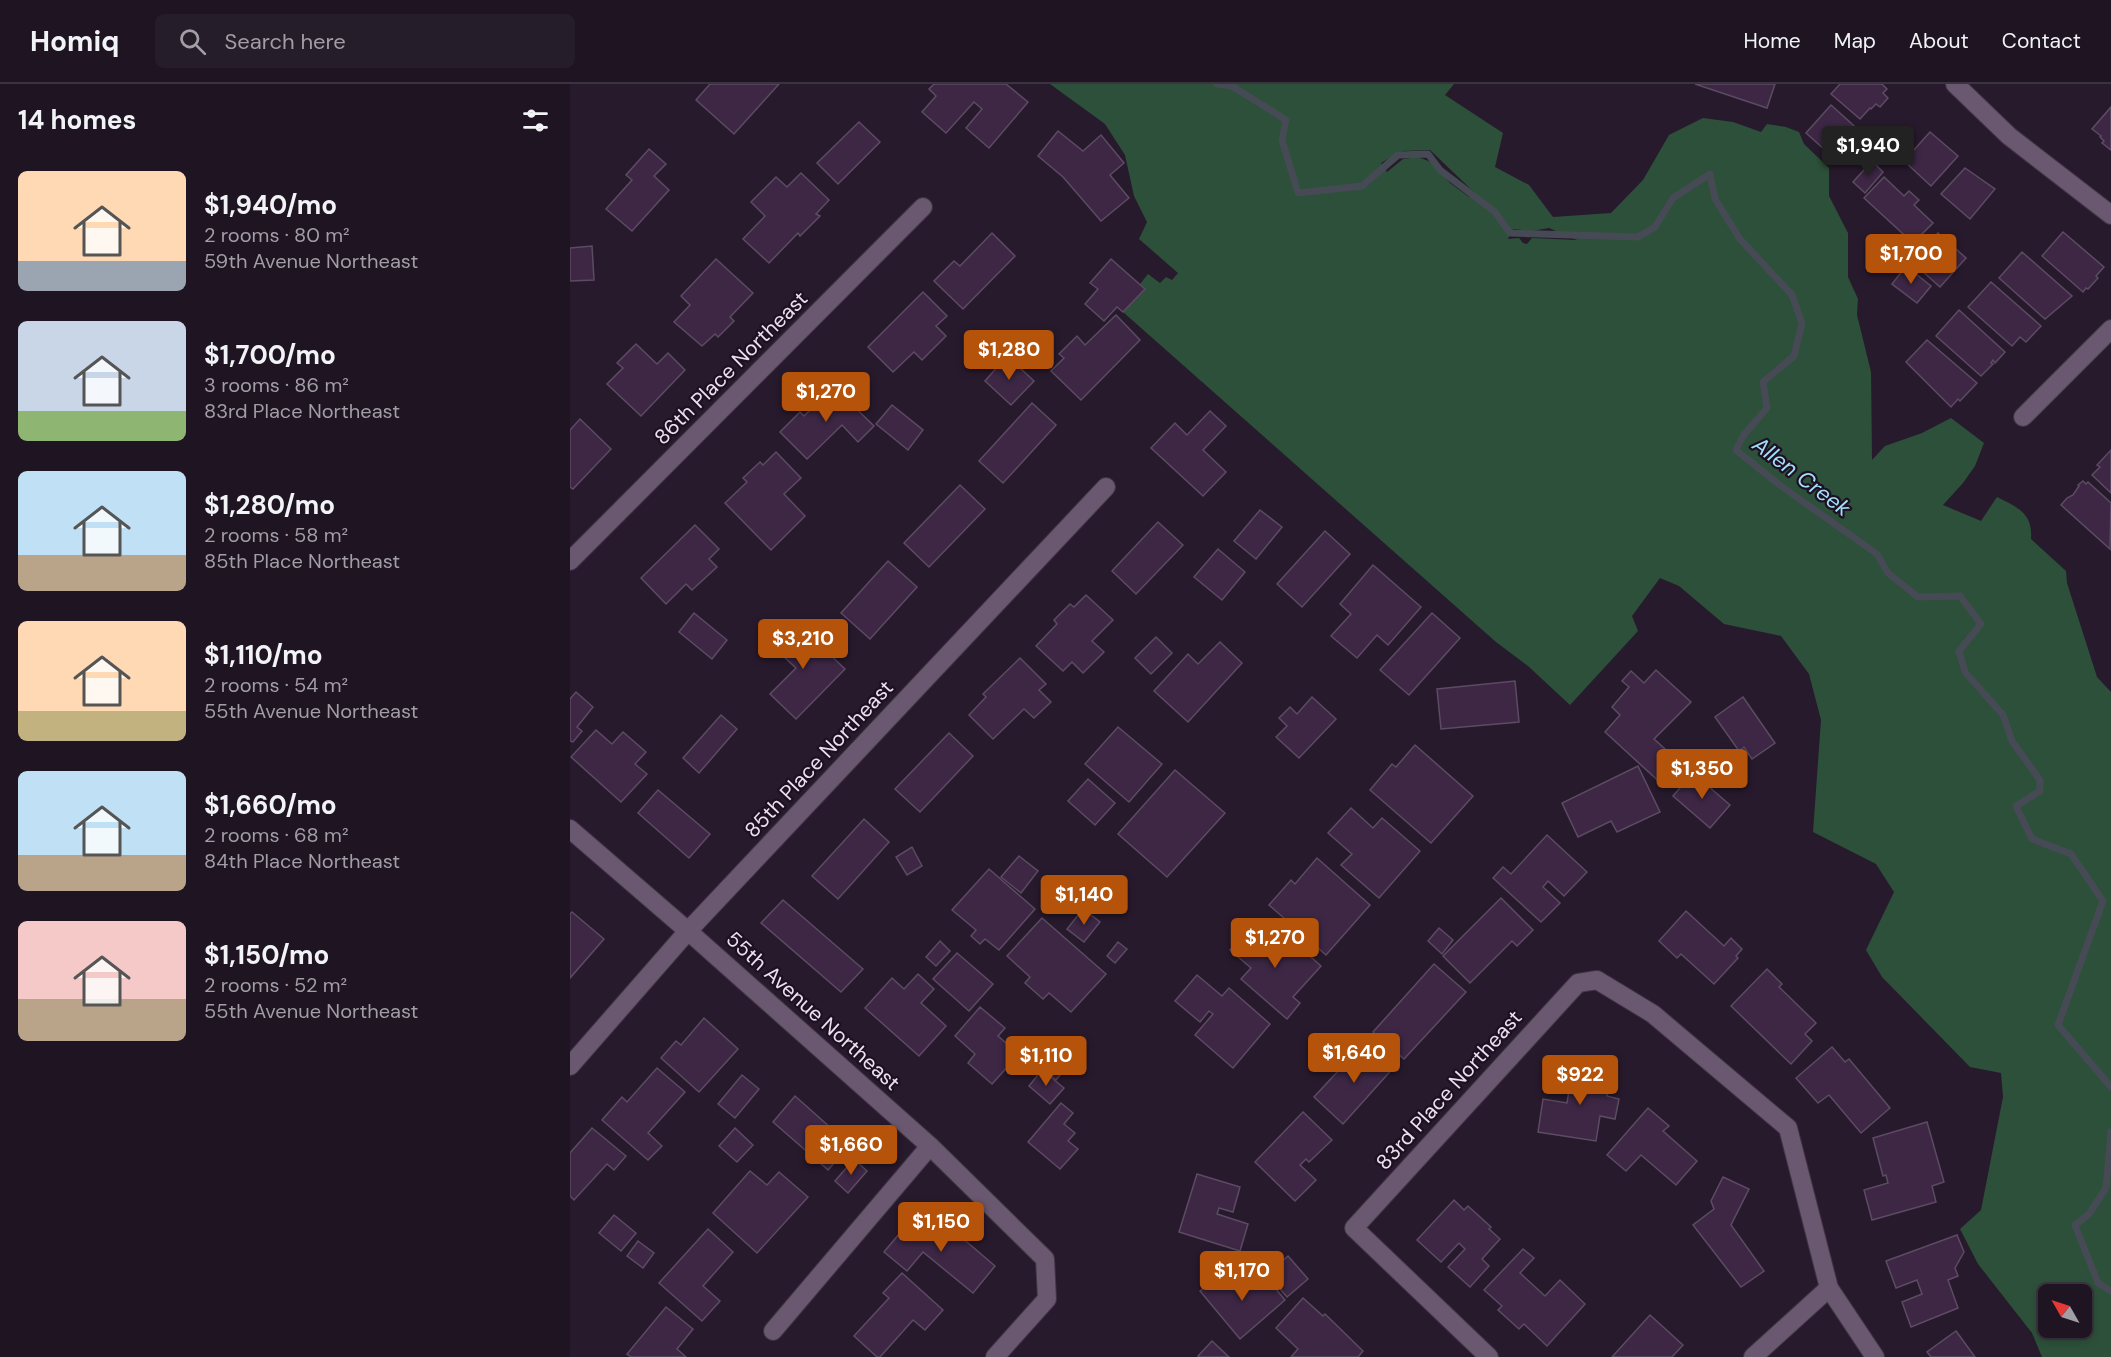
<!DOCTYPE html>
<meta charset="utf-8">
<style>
body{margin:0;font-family:"DM Sans",sans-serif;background:#261d2a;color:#f1f3f6;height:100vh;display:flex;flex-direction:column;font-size:22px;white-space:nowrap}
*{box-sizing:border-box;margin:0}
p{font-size:20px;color:#a19ea5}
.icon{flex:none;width:33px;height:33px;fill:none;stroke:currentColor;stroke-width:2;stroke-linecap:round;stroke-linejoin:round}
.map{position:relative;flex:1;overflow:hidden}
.details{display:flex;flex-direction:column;background:#1e1422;width:570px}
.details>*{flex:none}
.needle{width:39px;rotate:309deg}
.controls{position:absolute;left:1468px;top:1200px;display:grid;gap:12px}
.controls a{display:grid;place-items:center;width:54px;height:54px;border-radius:9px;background:#1e1422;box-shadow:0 3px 9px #0003,0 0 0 2px #3c3340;font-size:30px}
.price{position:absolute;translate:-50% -51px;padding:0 14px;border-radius:6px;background:#b45309;color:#fff;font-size:20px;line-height:39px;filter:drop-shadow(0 2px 3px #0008)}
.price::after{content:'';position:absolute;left:50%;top:36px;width:18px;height:14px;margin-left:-9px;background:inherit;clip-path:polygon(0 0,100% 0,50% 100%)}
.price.active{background:#222;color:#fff}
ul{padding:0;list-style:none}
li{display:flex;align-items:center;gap:18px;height:150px;padding:0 18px}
li span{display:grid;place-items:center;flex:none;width:168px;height:120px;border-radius:9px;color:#555}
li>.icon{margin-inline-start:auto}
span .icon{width:72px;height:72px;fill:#fffc;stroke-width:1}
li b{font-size:26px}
h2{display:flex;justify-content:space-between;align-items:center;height:72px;padding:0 18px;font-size:26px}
header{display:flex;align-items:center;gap:36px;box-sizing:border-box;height:84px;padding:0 30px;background:#1e1422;border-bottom:2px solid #3c3340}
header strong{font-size:28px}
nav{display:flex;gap:33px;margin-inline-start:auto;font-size:21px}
.search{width:420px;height:54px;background:#261d2a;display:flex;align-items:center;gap:15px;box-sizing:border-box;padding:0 21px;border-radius:9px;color:#a19ea5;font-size:22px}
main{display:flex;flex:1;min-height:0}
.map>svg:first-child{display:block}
.green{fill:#2c5039;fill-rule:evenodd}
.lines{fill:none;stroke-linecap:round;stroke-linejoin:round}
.stream{stroke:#464a54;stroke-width:7}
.building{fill:#3d2745;stroke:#5c4b62;stroke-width:1.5}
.minor-casing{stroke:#413545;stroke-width:20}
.minor{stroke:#69586f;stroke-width:18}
.labels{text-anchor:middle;stroke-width:4.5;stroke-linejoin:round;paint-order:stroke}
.street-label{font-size:21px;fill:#ebe1ee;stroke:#1e1023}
.water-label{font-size:22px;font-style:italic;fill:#a1def9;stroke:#1e1023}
</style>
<header>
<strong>Homiq</strong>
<div class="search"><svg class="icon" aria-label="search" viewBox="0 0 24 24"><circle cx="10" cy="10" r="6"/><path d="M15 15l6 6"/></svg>Search here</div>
<nav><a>Home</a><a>Map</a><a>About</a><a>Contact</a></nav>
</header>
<main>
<section class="details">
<h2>14 homes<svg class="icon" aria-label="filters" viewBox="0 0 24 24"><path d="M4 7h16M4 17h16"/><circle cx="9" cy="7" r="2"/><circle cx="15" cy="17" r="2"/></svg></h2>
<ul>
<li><span style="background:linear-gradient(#ffd9b3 75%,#9aa5b1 0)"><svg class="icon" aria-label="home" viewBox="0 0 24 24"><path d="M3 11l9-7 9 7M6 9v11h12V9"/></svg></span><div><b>$1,940/mo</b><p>2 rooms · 80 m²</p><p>59th Avenue Northeast</p></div></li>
<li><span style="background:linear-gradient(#c9d6e8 75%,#8fb573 0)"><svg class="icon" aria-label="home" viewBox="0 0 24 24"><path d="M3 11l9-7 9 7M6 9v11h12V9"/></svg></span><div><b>$1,700/mo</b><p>3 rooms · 86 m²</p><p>83rd Place Northeast</p></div></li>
<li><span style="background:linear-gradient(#bfe0f5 70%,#b9a48a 0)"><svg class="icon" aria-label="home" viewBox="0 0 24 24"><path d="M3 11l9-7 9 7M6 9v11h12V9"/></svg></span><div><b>$1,280/mo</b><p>2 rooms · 58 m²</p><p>85th Place Northeast</p></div></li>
<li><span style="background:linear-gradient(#ffd9b3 75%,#c2b280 0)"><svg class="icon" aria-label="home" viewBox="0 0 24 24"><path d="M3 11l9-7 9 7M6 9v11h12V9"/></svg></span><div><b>$1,110/mo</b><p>2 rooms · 54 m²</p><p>55th Avenue Northeast</p></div></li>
<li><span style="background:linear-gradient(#bfe0f5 70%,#b9a48a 0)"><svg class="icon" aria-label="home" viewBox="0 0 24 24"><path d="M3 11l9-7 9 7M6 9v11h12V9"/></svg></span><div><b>$1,660/mo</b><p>2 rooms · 68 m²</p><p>84th Place Northeast</p></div></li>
<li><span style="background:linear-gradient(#f6c9c9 65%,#b9a48a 0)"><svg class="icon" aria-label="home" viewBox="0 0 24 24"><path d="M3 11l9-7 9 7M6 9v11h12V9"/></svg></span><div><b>$1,150/mo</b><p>2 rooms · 52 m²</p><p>55th Avenue Northeast</p></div></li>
</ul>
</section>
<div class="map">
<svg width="1541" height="1273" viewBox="0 0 1541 1273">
<rect width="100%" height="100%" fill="#281a2d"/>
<path class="green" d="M480 0H884L875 11 933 49 925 83 959 101 983 133 1041 129 1073 96 1099 51 1133 34 1163 38 1191 48 1197 40 1216 43 1229 48 1234 60 1259 84V112L1278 149V193L1288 215 1287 231 1301 288 1302 376 1315 362 1352 349 1381 334 1414 359 1405 382 1393 399 1373 421 1411 437 1427 413C1447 423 1463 429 1461 455L1496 487 1497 499 1527 593 1541 608V1273H1472L1462 1249 1408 1180 1390 1145 1411 1126 1433 1013 1431 989 1400 983 1312 893 1296 866 1324 808 1306 780 1243 748 1251 636 1239 590 1211 552 1154 540 1109 502 1090 494 1062 532 1068 547 1000 621 958 582 926 558 553 228 574 205 570 200 578 190 590 199 596 193 602 196 608 189 569 155 577 138 564 112 555 71 535 40ZM860 66 906 110V111L899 113 880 99 861 78 848 73 833 75 817 88 811 79 832 67ZM979 144 1007 156 962 154 957 160 953 159 949 154 938 155 943 145 962 147ZM1479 1210H1512V1244H1479Z"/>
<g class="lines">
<g class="stream">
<path d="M647 0 662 2 716 36 712 56 728 109 792 102 828 71 858 70 870 86 925 128 940 149 1068 153 1085 143 1103 114 1140 90 1145 115 1170 155 1222 211 1232 239 1224 272 1193 298 1197 324 1173 352 1166 366 1211 402 1307 470 1318 489 1348 513 1390 512 1411 540 1389 567 1395 588 1433 631 1442 657 1470 696V707L1446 722 1462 755 1501 770 1533 817 1488 941 1541 1003"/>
<path d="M1541 1048 1536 1104 1519 1130 1505 1141 1528 1199 1541 1207"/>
</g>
</g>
<g class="building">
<path d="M140 0H209L164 50 126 16Z"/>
<path d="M364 0H436L458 18 419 64 396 44 412 25 404 18 376 49 352 28 366 12 359 5Z"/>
<path d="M1125 0H1205L1197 24Z"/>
<path d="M1270 0H1312L1317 5 1313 9 1318 14 1310 23 1306 20 1301 25 1300 24 1290 35 1261 10Z"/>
<path d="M1261 21 1292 49 1267 77 1236 49Z"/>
<path d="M1541 23V66L1532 59 1534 57 1530 53 1531 52 1522 45Z"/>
<path d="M289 38 310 58 268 100 247 79Z"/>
<path d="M488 47 513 67 531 51 554 79 540 91 559 114 531 137 493 93 468 72Z"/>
<path d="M1360 48 1388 72 1361 102 1334 77Z"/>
<path d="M79 65 96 80 84 92 99 106 62 147 36 125 62 96 56 91Z"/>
<path d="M1302 77 1313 88 1295 109 1283 98Z"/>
<path d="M1395 84 1425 105 1400 135 1371 110Z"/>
<path d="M231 89 259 116 246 130 250 132 230 152 228 149 199 179 173 155 195 132 181 118 206 93 217 103Z"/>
<path d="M1314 93 1334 112 1339 107 1349 116 1344 121 1363 139 1343 159 1294 114Z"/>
<path d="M1493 148 1534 183 1526 192 1528 194 1518 205 1516 204 1513 208 1472 172Z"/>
<path d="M422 149 445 172 393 225 364 197 384 177 390 182Z"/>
<path d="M1368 149 1396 174 1370 203 1342 178Z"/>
<path d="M22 162 24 196 0 197V164Z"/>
<path d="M1452 168 1502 212 1475 235 1429 194Z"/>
<path d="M146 175 183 209 160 233 164 237 148 253 145 250 132 262 104 238 120 221 111 212Z"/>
<path d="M541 175 575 205 553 228 547 223 534 237 515 220 528 205 520 199Z"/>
<path d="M1336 182 1361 202 1347 219 1322 200Z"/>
<path d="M1421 198 1471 242 1456 258 1450 253 1442 262 1398 223Z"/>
<path d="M353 208 377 232 366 242 376 252 352 276 344 268 323 288 298 263Z"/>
<path d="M1389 226 1435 268 1425 279 1423 276 1421 279 1423 280 1411 292 1366 252Z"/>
<path d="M546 231 570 256 511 316 481 287 494 274 489 270 507 252 515 261Z"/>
<path d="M1357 256 1407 299 1390 317 1388 315 1381 323 1336 278Z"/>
<path d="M66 260 87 280 98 269 115 286 71 332 37 300 53 284 47 279Z"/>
<path d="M437 272 464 297 441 321 415 297Z"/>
<path d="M264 303 304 342 288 358 272 341 237 375 210 348 230 328 234 332Z"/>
<path d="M462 319 486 341 433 399 409 377Z"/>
<path d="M322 321 353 346 338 366 306 340Z"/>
<path d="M640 327 656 342 633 366 656 388 633 412 581 364 605 339 617 351Z"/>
<path d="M10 335 41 365 3 405 0 403V346Z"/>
<path d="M1541 366V409L1522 391 1530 383 1527 381Z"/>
<path d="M206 368 231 394 214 410 235 432 201 466 155 419 177 398 173 394 190 378 193 381Z"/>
<path d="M1513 397 1516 400 1518 398 1541 419 1540 465 1491 421 1497 414 1503 411 1509 402 1508 401Z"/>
<path d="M390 401 415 425 359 483 334 459Z"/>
<path d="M690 426 712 443 686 475 664 457Z"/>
<path d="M588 438 613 461 566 510 542 487Z"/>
<path d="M125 441 149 465 139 475 147 483 122 506 116 500 96 520 71 494Z"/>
<path d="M755 447 780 470 732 523 707 500Z"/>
<path d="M648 465 675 488 652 516 624 493Z"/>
<path d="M318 477 347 503 300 555 271 529Z"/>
<path d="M803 481 851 523 818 561 807 551 787 574 761 552 781 530 770 520Z"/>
<path d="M516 511 543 536 522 557 534 568 513 589 502 578 493 587 466 562 487 540 484 536 500 520 504 523Z"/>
<path d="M124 529 157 556 142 575 109 548Z"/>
<path d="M862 529 890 554 839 611 810 586Z"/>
<path d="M224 536 275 585 226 635 200 610 226 584 200 560Z"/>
<path d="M586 553 602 569 581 590 565 574Z"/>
<path d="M650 558 672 579 618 638 584 607 618 570 628 580Z"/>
<path d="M450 574 476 600 469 606 481 618 464 634 454 625 423 655 399 631 416 613 413 610Z"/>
<path d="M1086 586 1121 618 1084 655 1114 682 1095 703 1035 648 1050 631 1042 623 1059 603 1052 597 1061 587 1074 599Z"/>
<path d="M945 597 949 638 871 645 867 605Z"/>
<path d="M6 608 23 623 7 643 12 647 3 658 0 657V615Z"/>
<path d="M742 613 766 635 729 674 706 653 717 642 709 634 720 623 727 630Z"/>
<path d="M1173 613 1205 659 1182 675 1174 663 1169 667 1145 633Z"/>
<path d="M151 631 167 645 129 689 113 674Z"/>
<path d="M548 643 592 680 559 718 515 680Z"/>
<path d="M26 646 42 660 53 648 76 668 65 680 77 690 51 718 1 673Z"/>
<path d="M379 649 403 672 350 728 325 705Z"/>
<path d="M845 661 903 712 861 759 800 706 822 680 826 683Z"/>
<path d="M1068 682 1090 728 1047 748 1041 737 1008 753 992 719Z"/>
<path d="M605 686 655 729 597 793 548 750Z"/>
<path d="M1123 689 1160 721 1140 744 1103 712Z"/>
<path d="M518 695 545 719 525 741 498 717Z"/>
<path d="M88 706 140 750 119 774 68 729Z"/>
<path d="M781 724 803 744 812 734 850 767 809 814 771 781 782 770 758 749Z"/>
<path d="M294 735 319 758 268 815 242 792Z"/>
<path d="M977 751 1017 788 994 812 978 797 973 803 990 819 971 838 923 794 933 783 941 790Z"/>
<path d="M342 763 352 782 337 791 326 773Z"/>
<path d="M449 772 468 787 451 809 431 793Z"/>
<path d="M747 774 800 821 756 871 699 821 721 796 725 800Z"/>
<path d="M419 785 465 825 429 866 415 855 410 860 401 852 406 846 382 826Z"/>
<path d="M931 814 963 846 947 862 942 857 900 899 873 872Z"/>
<path d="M213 816 293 885 271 908 191 839Z"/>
<path d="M513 825 530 838 514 858 497 845Z"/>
<path d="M1116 827 1154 862 1161 854 1172 865 1166 872 1168 874 1144 900 1111 870 1107 874 1089 857Z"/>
<path d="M2 828 34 855 0 894V830Z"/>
<path d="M472 834 536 890 501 928 479 909 473 915 455 899 460 893 437 872Z"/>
<path d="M680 843 701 861 713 848 751 882 723 913 730 919 717 935 671 895 681 884 660 866Z"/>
<path d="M869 844 883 856 872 870 858 857Z"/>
<path d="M370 857 380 867 366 882 356 873Z"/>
<path d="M548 858 557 865 545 879 537 872Z"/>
<path d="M387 869 423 900 399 927 363 895Z"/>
<path d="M864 880 896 908 834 975 803 948Z"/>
<path d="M1197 885 1212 900 1209 903 1246 939 1235 950 1242 957 1221 980 1161 922Z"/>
<path d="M348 890 364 905 351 919 376 942 349 972 295 924 322 894 334 905Z"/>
<path d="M627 891 652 912 659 904 700 940 663 984 625 951 643 930 639 927 630 938 605 917Z"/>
<path d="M410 923 435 944 428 952 449 970 422 1000 398 979 405 970 385 952Z"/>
<path d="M134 934 168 965 129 1008 91 974 106 957 111 961Z"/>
<path d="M804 963 825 982 773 1040 744 1013 783 971 790 978Z"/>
<path d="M1262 963 1275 978 1279 975 1320 1024 1291 1049 1259 1011 1248 1019 1226 994Z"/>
<path d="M483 976 494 986 486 996 474 986Z"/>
<path d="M1003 980 1041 986 1037 1012 1049 1015 1045 1035 1030 1032 1026 1057 968 1048 973 1015 997 1019Z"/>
<path d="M87 984 115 1008 78 1049 92 1062 78 1076 32 1036 52 1013 57 1018Z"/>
<path d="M472 986 494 1004 480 1020 459 1002Z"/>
<path d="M172 991 189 1005 165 1034 148 1020Z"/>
<path d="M225 1012 280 1061 258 1086 203 1038Z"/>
<path d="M491 1019 503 1029 494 1040 505 1049 498 1057 508 1065 490 1085 458 1058Z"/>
<path d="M1078 1024 1099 1042 1093 1047 1127 1077 1106 1101 1071 1071 1056 1087 1037 1071Z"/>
<path d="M733 1028 762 1056 739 1078 736 1075 730 1081 746 1096 725 1117 685 1078Z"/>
<path d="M1357 1038 1374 1098 1362 1102 1366 1118 1302 1136 1294 1106 1318 1099 1316 1091 1313 1092 1303 1054Z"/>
<path d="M22 1044 56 1072 44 1086 37 1080 4 1116 0 1112V1069Z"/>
<path d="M165 1044 183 1061 167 1078 149 1062Z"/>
<path d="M284 1075 297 1087 278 1109 265 1097Z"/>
<path d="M180 1087 197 1101 209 1088 238 1113 187 1169 143 1129Z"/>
<path d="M627 1090 670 1103 663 1128 649 1124 647 1130 678 1140 670 1167 609 1148Z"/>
<path d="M1153 1093 1179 1105 1161 1141 1194 1187 1171 1203 1123 1141 1144 1125 1141 1117Z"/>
<path d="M884 1116 894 1126 898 1122 921 1143 919 1145 930 1155 912 1175 919 1182 900 1203 878 1183 895 1165 889 1159 871 1178 847 1156Z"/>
<path d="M44 1131 66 1149 51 1167 29 1149Z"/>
<path d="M369 1134 425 1182 403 1209 353 1168 337 1187 314 1168 340 1137 355 1150Z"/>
<path d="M138 1145 163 1168 133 1202 150 1217 132 1237 89 1199Z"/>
<path d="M1387 1151 1394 1168 1385 1184 1388 1192 1378 1196 1388 1224 1341 1243 1332 1218 1352 1210 1347 1196 1326 1204 1316 1177Z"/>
<path d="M68 1157 84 1169 73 1184 57 1172Z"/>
<path d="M953 1165 964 1174 950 1189 975 1212 990 1196 1015 1220 977 1262 954 1240 949 1245 928 1226 932 1222 914 1206Z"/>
<path d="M718 1172 738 1195 717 1213 697 1190Z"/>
<path d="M655 1186 675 1209 695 1192 715 1216 670 1255 630 1207Z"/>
<path d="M332 1189 373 1226 355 1246 343 1236 310 1273H307L284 1252 319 1214 313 1209Z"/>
<path d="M733 1214 753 1232 755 1230 793 1267 788 1273H721L728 1265 706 1244Z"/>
<path d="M96 1223 123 1245 107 1265 116 1273H61L57 1270Z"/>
<path d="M1080 1231 1113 1261 1102 1273H1042Z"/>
<path d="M1386 1247 1405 1273H1361L1357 1268Z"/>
<path d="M642 1257 659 1273H630L628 1272Z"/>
</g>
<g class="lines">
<g class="minor-casing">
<g id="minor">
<path d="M1385 0 1439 52 1541 131"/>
<path d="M1453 333 1541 245"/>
<path d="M0 477 353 123"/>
<path d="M0 745 118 847 360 1062 475 1175 477 1215 425 1273"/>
<path d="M0 982 118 847 536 403"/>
<path d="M203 1247 360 1062"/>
<path d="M919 1273 784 1144 1008 899 1027 896 1083 930 1218 1044 1259 1204 1305 1273"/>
<path d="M1183 1273 1259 1204"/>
</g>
</g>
<use href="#minor" class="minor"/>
</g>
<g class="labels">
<g class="street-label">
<text transform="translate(161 284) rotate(-45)" y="7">86th Place Northeast</text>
<text transform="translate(249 675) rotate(-47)" y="7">85th Place Northeast</text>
<text transform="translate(243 927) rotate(42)" y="7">55th Avenue Northeast</text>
<text transform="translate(879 1006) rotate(-48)" y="7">83rd Place Northeast</text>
</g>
<g class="water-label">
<text transform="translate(1232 392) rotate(37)" y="8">Allen Creek</text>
</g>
</g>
</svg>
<div class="controls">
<a><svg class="needle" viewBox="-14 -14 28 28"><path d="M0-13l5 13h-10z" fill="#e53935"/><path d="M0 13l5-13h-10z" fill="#a19ea5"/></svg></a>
</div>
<b class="price active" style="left:1298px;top:93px">$1,940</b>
<b class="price" style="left:1341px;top:201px">$1,700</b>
<b class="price" style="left:439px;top:297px">$1,280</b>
<b class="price" style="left:256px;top:339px">$1,270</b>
<b class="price" style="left:233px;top:586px">$3,210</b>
<b class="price" style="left:1132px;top:716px">$1,350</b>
<b class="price" style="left:514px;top:842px">$1,140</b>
<b class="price" style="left:705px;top:885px">$1,270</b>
<b class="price" style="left:784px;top:1000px">$1,640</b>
<b class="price" style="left:476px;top:1003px">$1,110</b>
<b class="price" style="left:1010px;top:1022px">$922</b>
<b class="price" style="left:281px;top:1092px">$1,660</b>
<b class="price" style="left:371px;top:1169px">$1,150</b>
<b class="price" style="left:672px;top:1218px">$1,170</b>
</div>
</main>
